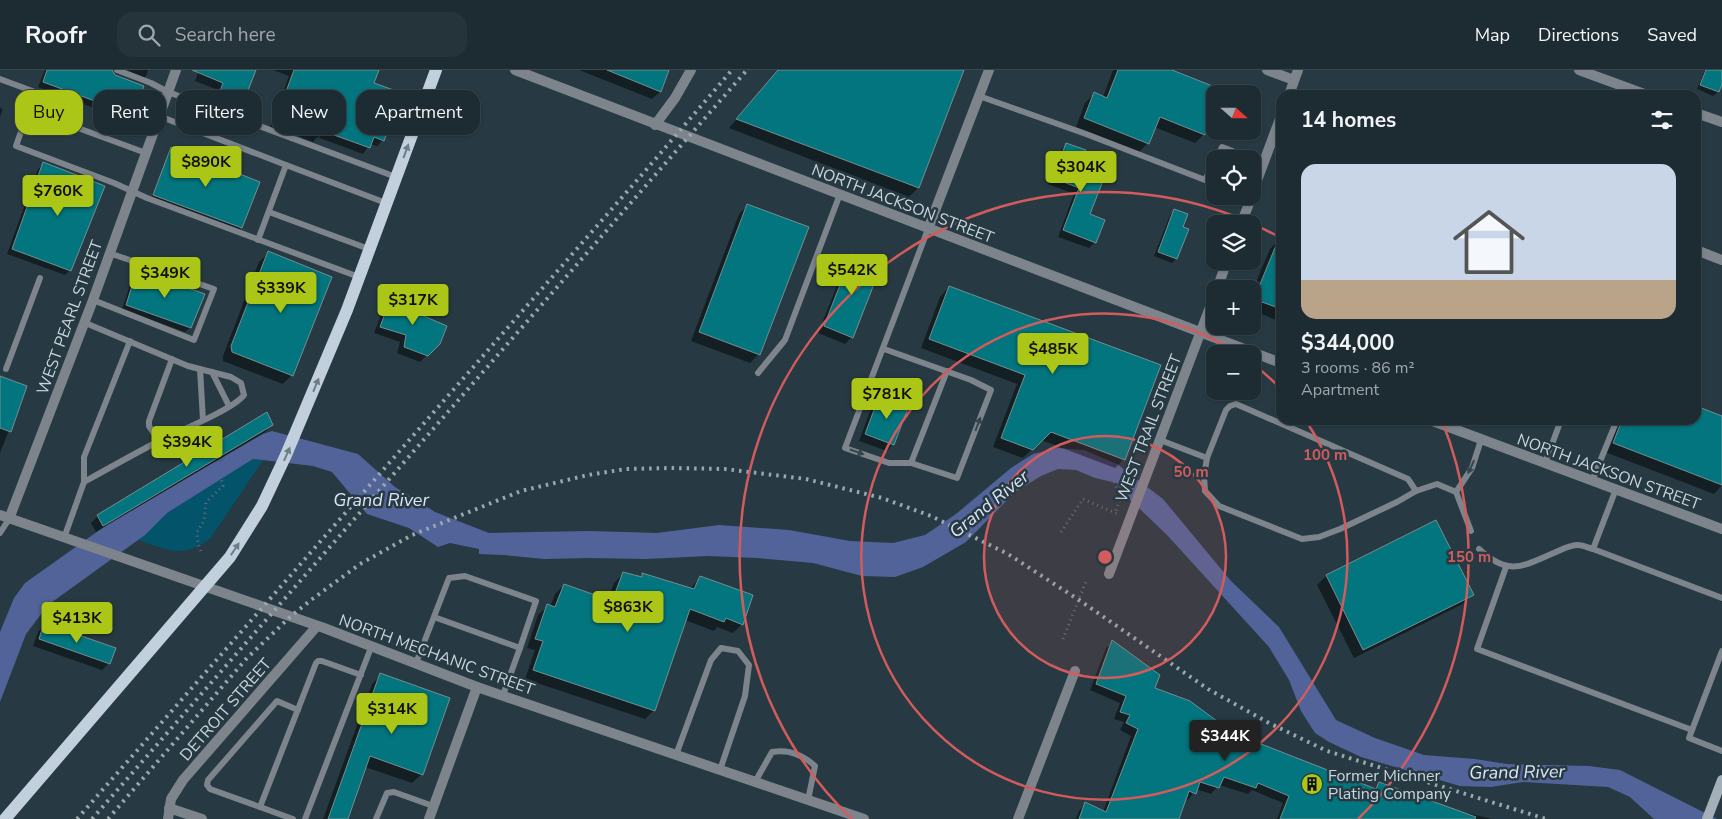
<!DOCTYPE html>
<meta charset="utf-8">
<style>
body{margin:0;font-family:"Nunito Sans",sans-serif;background:#25343a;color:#f1f3f6;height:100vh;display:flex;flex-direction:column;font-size:19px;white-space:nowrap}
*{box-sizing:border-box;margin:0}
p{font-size:16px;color:#a0a7ac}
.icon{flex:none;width:28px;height:28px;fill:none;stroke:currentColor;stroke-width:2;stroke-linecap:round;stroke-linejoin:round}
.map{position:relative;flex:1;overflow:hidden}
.side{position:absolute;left:1276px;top:20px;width:425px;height:335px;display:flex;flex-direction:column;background:#1d2c32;border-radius:15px;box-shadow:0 1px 4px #0004,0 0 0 1px #3b484d}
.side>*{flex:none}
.guide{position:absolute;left:15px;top:20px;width:475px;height:45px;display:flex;gap:10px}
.needle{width:32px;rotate:111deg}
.tools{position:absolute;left:1206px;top:15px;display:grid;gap:10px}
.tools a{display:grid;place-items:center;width:55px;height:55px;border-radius:10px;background:#1d2c32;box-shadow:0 1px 4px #0004,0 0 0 1px #3b484d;font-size:25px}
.price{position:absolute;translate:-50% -42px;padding:0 11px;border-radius:5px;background:#abc616;color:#111;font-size:16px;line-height:32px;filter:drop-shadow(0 1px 2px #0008)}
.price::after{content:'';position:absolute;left:50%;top:30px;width:15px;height:11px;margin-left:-8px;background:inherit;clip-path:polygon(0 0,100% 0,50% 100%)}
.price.on{background:#222;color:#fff}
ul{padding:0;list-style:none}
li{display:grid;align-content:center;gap:10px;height:265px;padding:0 25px}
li+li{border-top:1px solid #3b484d}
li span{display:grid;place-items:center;height:155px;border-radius:15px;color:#555}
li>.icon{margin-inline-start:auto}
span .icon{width:90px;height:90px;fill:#fffc;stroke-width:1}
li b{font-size:21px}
h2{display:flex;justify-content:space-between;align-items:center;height:60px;padding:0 25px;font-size:21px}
.tag{padding:0 18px;border-radius:15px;background:#1d2c32;box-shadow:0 1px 4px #0004,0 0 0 1px #3b484d;font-size:18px;line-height:45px}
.tag.on{background:#abc616;color:#111}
header{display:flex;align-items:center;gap:30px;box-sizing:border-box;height:70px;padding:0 25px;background:#1d2c32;border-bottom:1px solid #3b484d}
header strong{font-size:24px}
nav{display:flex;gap:28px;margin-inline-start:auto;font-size:18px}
.search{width:350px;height:45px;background:#25343a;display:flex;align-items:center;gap:12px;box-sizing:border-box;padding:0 18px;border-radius:15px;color:#a0a7ac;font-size:19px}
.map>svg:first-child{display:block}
.green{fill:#03536b}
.water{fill:#516398}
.shadow{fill:#0007}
.building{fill:#03757e;stroke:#748e91}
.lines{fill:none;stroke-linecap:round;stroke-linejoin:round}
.path{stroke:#607078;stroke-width:3;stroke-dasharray:1 4;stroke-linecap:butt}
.lane{stroke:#7d848b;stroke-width:6}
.street{stroke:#7d848b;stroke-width:10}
.secondary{stroke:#a4afba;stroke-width:10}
.primary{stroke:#c2d0de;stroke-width:12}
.rail{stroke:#9aa8ae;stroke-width:4;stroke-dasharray:2.5 5;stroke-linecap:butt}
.oneway{fill:#6d7e89}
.oneway2{fill:#34454e}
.ring{fill:none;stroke:#d25c5d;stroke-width:2.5}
.labels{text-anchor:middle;stroke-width:5;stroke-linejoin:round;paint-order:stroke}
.street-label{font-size:16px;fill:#c9d5da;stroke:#273a43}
.poi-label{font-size:16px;fill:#c9d5da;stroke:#273a43;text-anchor:start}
.water-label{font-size:18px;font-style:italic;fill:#dde4f4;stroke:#273a43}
.centre{fill:#d25c5d;stroke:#273a43;stroke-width:2.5}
.ring-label{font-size:15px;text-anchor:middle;font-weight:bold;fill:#d25c5d;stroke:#273a43;stroke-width:5;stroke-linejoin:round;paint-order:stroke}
</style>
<header>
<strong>Roofr</strong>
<div class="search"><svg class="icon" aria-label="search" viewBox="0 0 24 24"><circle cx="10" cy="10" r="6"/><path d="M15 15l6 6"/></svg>Search here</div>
<nav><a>Map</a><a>Directions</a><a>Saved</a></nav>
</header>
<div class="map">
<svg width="1722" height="749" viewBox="0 0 1722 749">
<rect width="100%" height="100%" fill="#273a43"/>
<path class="green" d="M253 389 263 390 210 469C181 489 169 480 138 470L167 443Z"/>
<path class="water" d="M272 361 358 384 395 417 435 442 489 463 590 461 657 463 719 455 789 460 850 471 893 473 925 465 956 444 1011 398 1033 384 1058 378 1084 380 1117 394 1163 429 1231 511 1279 557 1336 650 1375 668 1424 685 1475 689 1507 694 1589 696 1620 700 1717 749H1654L1630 727 1608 717 1523 712 1491 717 1460 716 1361 687 1329 672 1315 663 1301 641 1289 610 1269 577 1167 465 1122 422 1117 413 1095 408 1076 400 1058 399 1041 406 1015 422 966 472 923 497 895 507 862 506 813 493 757 488 708 486 646 489 590 488 544 489 504 485 479 484V479L450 473 438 477 409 458 367 444 332 402 313 396 253 389 167 443 145 465 48 535 26 564 0 632V562L14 528 25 513 108 454 263 364Z"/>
<g class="shadow">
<path d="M45 0H111L132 45 126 50 38 17Z"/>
<path d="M112 0H148L146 6 141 11Z"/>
<path d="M199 0H255L238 42 232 49 210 40 218 20 195 11Z"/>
<path d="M273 0H377L373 14 383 70 377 76 370 74 363 84 317 67 313 72 286 61 281 66 269 61 289 6Z"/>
<path d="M579 0H668L660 22 652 29Z"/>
<path d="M779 0H962L918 118 909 127 729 58Z"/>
<path d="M1113 0H1168L1221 21 1220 24H1215V36L1204 64 1195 73 1154 57 1148 73 1139 82 1076 57 1085 33 1094 24 1103 27Z"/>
<path d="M1705 0H1722V10L1718 22 1713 26 1697 19Z"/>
<path d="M0 38 3 39 0 47Z"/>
<path d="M1067 74 1079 94 1095 172 1089 178 1058 167 1074 124 1048 114 1061 80Z"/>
<path d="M171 79 241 158 239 159 152 127Z"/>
<path d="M43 94 70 200 65 205 7 184 38 99Z"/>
<path d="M748 135 759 284 750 293 691 271 739 144Z"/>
<path d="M1174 141 1181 157 1176 189 1172 193 1154 186 1170 145Z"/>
<path d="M1279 170 1281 171V252L1252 240V221L1270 179Z"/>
<path d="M268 183 292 305 283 314 223 291V286L259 192Z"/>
<path d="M853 186 852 267 845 274 818 263 846 193Z"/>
<path d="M137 202 203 225 190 258 185 262 122 239 133 206Z"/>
<path d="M949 217 1124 389 1115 398 1041 370 1023 388 993 377 1017 314 921 278 940 227Z"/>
<path d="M393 225 439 273 420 292 397 283 400 272 374 263 386 232Z"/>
<path d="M0 308 26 317 0 383Z"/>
<path d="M880 326 893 374 887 381 859 371 873 333Z"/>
<path d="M1722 347V415L1714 424 1605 382 1617 350H1696Z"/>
<path d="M272 355 265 362 96 462 91 453 98 446Z"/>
<path d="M624 503 639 508 643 504 690 519 700 508 742 554 733 563 717 557 714 561 685 550 654 640 645 649 525 609 535 580 527 578 538 545 548 536 550 537 555 524 564 515 596 526 599 523 609 526 614 513Z"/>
<path d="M1326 506 1472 525 1463 534 1354 588 1317 515Z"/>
<path d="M44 555 109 593 102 600 33 576 38 562Z"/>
<path d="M1113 572 1154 618 1232 664 1374 719 1379 714 1450 739 1492 749H1277L1283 733 1252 720 1248 724 1219 715 1211 724 1196 719 1188 730 1185 728 1177 749H1076L1079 741 1085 734 1103 742 1131 666 1120 660 1124 652 1114 649 1120 633 1090 620 1106 578Z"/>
<path d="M381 605 422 704 412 713 365 697 347 749H323L372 614Z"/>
</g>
<g class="building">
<path d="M47 0H112L115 5 144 16 133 45 43 12Z"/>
<path d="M192 0H256L239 43 215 34 223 13Z"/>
<path d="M294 0H379L374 13 402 23 384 71 374 67 370 78 323 61 320 66 291 55 289 60 274 54Z"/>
<path d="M607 0H669L661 22Z"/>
<path d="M778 0H964L919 118 736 49Z"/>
<path d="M1118 0H1172L1215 17V39L1205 65 1160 47 1149 74 1084 48 1094 22 1107 28Z"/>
<path d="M1706 0H1722V14L1719 22 1700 15Z"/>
<path d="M1066 73 1086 80 1080 94 1106 103 1090 144 1105 150 1096 173 1063 160 1079 118 1053 108Z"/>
<path d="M171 77 260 112 242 158 153 125Z"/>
<path d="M43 92 105 116 71 201 12 179Z"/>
<path d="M747 134 809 157 760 285 699 262Z"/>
<path d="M1174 139 1188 144 1183 157 1189 159 1177 189 1158 182Z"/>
<path d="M1281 163V239L1254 229Z"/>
<path d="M268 181 332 207 293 306 232 282 231 276Z"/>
<path d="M852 184 881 196 853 268 824 256Z"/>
<path d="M137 200 205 224 191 258 126 235Z"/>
<path d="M949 216 1161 295 1125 390 1051 362 1033 380 1001 368 1025 305 929 269Z"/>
<path d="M392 224 416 234 412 241 447 256 440 274 428 286 404 277 406 265 380 257Z"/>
<path d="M0 306 27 316 11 362 0 358Z"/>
<path d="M880 324 909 335 894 375 865 364Z"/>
<path d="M1696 336 1722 346V415L1613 373 1622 350H1696Z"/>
<path d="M267 342 273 355 103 456 97 445Z"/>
<path d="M1436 450 1474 525 1363 580 1326 505Z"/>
<path d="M623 502 642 507V503L694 519 700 506 753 525 743 555 726 548 724 552 690 539 655 641 533 600 543 571 535 569 547 534 555 537 564 514 598 526 599 522 614 526Z"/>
<path d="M44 553 116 578 110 594 39 569Z"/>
<path d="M1112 570 1160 605 1155 618 1190 631 1233 663 1376 719 1379 712 1476 747 1475 749H1280L1289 726 1258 713 1256 718 1224 707 1219 718 1200 712 1196 724 1189 721 1179 749H1079L1085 732 1106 742 1138 659 1126 653 1130 645 1120 642 1126 626 1096 614Z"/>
<path d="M380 603 450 628 423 705 370 686 348 749H328Z"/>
</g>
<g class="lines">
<g class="path">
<path d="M1114 412 1121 427 1115 443"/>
<path d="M1061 462 1083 429 1120 445"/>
<path d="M201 481 198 474 197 462 204 451 206 432 223 416 221 409"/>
<path d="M1063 569 1087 509"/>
</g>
<g class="lane">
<path d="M117 0 151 13 168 22 396 107"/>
<path d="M0 9 35 22 16 76 114 113 147 128 359 207"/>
<path d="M979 26 1086 64 1205 110 1215 91"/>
<path d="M29 40 146 83"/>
<path d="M159 46 286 95"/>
<path d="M1272 73 1281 77"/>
<path d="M1216 89 1222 77 1264 93"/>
<path d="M269 142 369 179"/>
<path d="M258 170 286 95 386 133"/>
<path d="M93 230 194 270 214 219 109 183"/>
<path d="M884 279 971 310 991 320 957 408 911 393H889L845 378 928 159"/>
<path d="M6 299 40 208"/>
<path d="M200 299 203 350"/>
<path d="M212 302 229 336"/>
<path d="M758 303 785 270 840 124"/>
<path d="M1160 370 1207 388 1204 406 1205 421 1219 436 1302 469 1319 467 1340 459 1397 432 1416 421 1437 414 1456 422 1471 461"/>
<path d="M159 371 149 356V351L172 289"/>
<path d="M1207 388 1226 340 1230 336 1236 334 1408 409 1416 421"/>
<path d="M911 393 947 301"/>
<path d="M1545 393 1561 350"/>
<path d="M1592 411 1617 350"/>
<path d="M84 412V387L130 271"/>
<path d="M1616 419 1593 479 1722 528"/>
<path d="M1456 422 1472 398 1481 370"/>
<path d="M0 463 9 449"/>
<path d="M64 468 84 412C109 398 134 384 159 371 177 362 234 339 244 325L241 313 231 307 188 296 83 252"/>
<path d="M1479 479C1509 507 1523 496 1556 482 1563 479 1570 475 1578 475 1583 475 1588 478 1593 479"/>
<path d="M1506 497 1477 579 1692 660"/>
<path d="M1722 581 1689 668 1722 681"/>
<path d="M416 593 449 508 465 506 536 531 520 578 434 547"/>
<path d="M503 625 520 578"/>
<path d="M676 685 711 590 721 578 738 581 749 595 745 626 720 700"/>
<path d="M755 712 772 682C788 679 803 685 815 696L808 730"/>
<path d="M260 737 210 719 207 715 208 710 277 631 298 640"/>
<path d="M293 749 260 737 316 593 318 591H322L361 605"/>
<path d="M305 749 372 575"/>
<path d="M376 749 387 723 394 722 433 736"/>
</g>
<g class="street">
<path d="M515 0 1281 293"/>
<path d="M1267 0 1294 10"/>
<path d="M1579 0 1647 25"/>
<path d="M1289 25 1298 0"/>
<path d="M1696 43 1722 52"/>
<path d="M655 55 675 28 691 0"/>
<path d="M1252 124 1281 46"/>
<path d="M1241 154 1252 126"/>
<path d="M928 159 989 0"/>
<path d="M1696 180 1722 190"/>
<path d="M1217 219 1227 191"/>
<path d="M1430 350 1722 459"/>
<path d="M0 445 324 558 477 617 864 749"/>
<path d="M9 449 93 230 176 0"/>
<path d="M1109 504 1215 224"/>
<path d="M169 738 202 749"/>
<path d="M168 749 171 729 183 710 317 556"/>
<path d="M429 749 477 617"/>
<path d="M1018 749 1075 601"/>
</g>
<path class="secondary" d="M1707 749 1722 710"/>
<path class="primary" d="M5 749 230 487 262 436 286 385 347 240 436 0"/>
<g class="rail">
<path d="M77 749 646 100 732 0"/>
<path d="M92 749 747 0"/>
<path d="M108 749 247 588 290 547 311 530 360 494 412 465 521 421 588 405 626 399 671 398 725 399 806 409 882 428 931 446 1008 484 1079 530 1208 619 1269 653 1327 681 1546 749"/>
</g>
</g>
<defs><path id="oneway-solid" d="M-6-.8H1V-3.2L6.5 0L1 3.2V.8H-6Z" transform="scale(1.25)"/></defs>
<g class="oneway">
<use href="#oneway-solid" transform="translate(406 81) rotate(-70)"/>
<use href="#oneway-solid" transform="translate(316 315) rotate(-68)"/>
<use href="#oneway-solid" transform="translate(287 384) rotate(-66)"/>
<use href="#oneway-solid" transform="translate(235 479) rotate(-56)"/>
</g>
<g class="oneway2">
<use href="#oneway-solid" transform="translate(978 354) rotate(-69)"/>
<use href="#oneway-solid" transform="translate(857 382) rotate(19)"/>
<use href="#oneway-solid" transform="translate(1471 397) rotate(115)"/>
</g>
<circle cx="1105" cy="487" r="121" fill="#d25c5d" fill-opacity=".12"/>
<g class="ring">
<circle cx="1105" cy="487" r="121"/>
<path d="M1253 294A243 243 0 0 1 1280 318M1306 351A243 243 0 1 1 1237 283"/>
<path d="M852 749A364 364 0 0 1 1279 167M1442 351A364 364 0 0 1 1358 749"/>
</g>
<defs>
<g id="building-disc" transform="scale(1.125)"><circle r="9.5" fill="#abc616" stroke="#273a43"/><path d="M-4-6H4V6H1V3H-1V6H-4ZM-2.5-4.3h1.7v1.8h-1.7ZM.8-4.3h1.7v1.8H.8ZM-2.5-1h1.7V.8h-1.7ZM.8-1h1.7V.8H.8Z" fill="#111"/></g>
</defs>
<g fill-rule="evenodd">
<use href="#building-disc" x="1312" y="714"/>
</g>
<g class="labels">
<g class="street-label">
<text transform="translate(903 133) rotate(21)" y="6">NORTH JACKSON STREET</text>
<text transform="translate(69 247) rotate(-70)" y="6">WEST PEARL STREET</text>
<text transform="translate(1148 358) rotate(-69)" y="6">WEST TRAIL STREET</text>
<text transform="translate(1609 401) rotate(20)" y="6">NORTH JACKSON STREET</text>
<text transform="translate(437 584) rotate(20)" y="6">NORTH MECHANIC STREET</text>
<text transform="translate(225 639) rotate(-49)" y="6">DETROIT STREET</text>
</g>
<g class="poi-label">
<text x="1328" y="711">Former Michner<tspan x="1328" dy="18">Plating Company</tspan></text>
</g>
<g class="water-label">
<text x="381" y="436">Grand River</text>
<text transform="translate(989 434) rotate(-39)" y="6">Grand River</text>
<text transform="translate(1517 702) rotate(-1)" y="6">Grand River</text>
</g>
</g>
<circle cx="1105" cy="487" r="8" class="centre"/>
<g class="ring-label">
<text x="1325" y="390">100 m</text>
<text x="1191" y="407">50 m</text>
<text x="1469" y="492">150 m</text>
</g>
</svg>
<div class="tools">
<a><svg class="needle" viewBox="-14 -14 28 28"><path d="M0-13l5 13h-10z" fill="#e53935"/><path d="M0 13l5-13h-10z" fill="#a0a7ac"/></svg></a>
<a><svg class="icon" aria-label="locate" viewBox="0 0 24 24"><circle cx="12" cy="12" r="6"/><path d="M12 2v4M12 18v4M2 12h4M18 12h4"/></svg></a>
<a><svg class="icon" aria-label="layers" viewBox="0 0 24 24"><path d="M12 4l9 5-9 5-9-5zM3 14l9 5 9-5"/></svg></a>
<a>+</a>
<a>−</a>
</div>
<b class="price" style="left:206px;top:118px">$890K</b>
<b class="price" style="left:1081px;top:123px">$304K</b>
<b class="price" style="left:58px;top:147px">$760K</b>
<b class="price" style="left:852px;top:226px">$542K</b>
<b class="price" style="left:165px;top:229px">$349K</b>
<b class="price" style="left:281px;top:244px">$339K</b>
<b class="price" style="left:413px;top:256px">$317K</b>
<b class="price" style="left:1053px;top:305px">$485K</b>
<b class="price" style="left:887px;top:350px">$781K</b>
<b class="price" style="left:187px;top:398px">$394K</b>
<b class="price" style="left:628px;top:563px">$863K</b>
<b class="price" style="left:77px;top:574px">$413K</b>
<b class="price" style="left:392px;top:665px">$314K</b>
<b class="price on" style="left:1225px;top:692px">$344K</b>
<div class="guide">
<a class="tag on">Buy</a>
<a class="tag">Rent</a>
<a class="tag">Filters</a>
<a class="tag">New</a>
<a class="tag">Apartment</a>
</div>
<section class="side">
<h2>14 homes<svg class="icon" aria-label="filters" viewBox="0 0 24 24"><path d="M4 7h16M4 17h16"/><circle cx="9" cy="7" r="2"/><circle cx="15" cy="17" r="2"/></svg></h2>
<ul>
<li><span style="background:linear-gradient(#c9d6e8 75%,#b9a48a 0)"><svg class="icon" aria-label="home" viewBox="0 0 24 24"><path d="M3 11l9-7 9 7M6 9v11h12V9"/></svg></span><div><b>$344,000</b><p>3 rooms · 86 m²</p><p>Apartment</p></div></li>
</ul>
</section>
</div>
